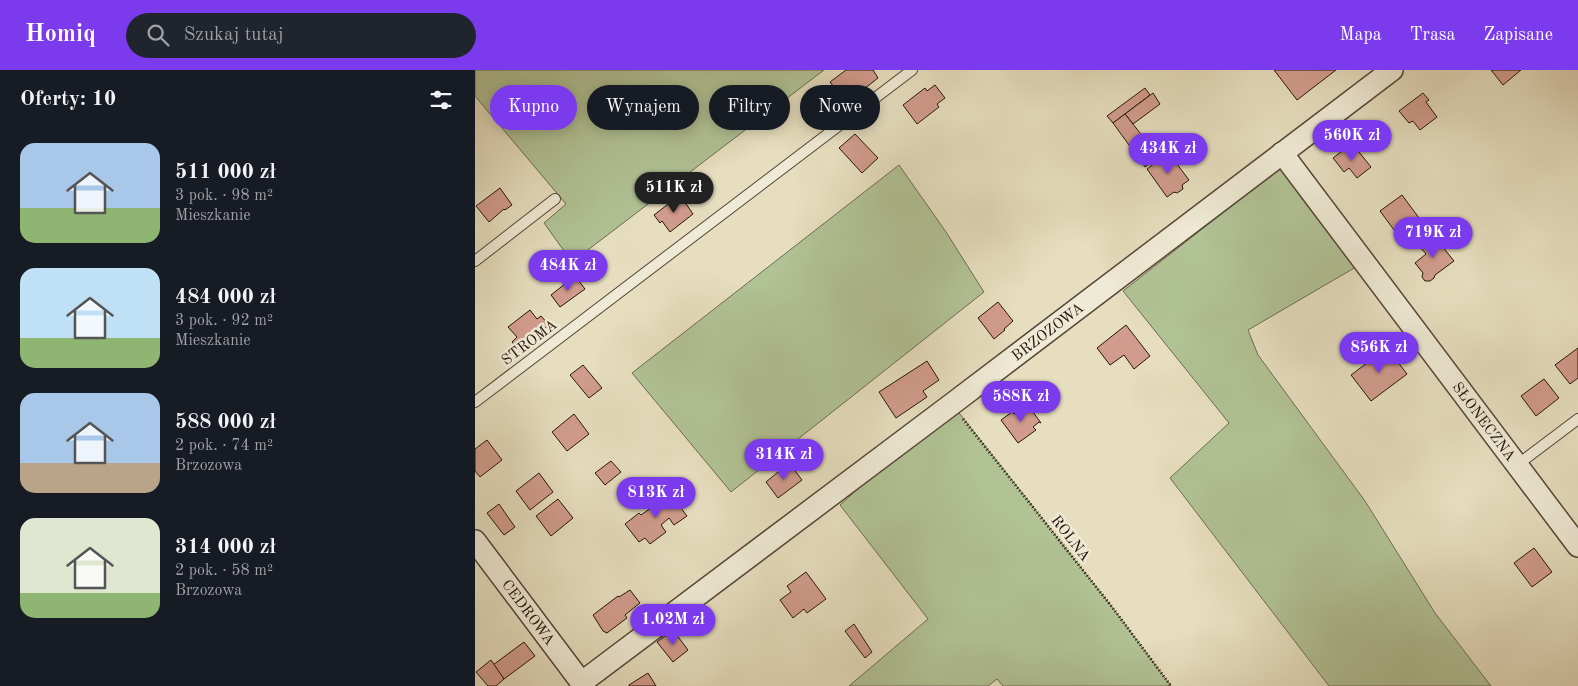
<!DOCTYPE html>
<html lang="pl">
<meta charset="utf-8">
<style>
body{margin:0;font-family:"Old Standard TT",serif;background:#20242c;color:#f1f3f6;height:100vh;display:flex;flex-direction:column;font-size:19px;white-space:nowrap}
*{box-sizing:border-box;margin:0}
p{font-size:16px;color:#9ea1a6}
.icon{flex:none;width:28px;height:28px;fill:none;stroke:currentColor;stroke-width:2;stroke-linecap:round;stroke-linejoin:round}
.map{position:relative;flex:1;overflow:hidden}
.drawer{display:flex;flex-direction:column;background:#171b24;width:475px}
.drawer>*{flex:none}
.banner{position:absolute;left:15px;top:15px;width:475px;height:45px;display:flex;gap:10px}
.price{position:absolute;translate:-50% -42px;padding:0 11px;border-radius:18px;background:#7c3aed;color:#fff;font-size:16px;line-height:32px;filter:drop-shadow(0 1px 2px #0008)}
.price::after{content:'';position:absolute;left:50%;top:30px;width:15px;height:11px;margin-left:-8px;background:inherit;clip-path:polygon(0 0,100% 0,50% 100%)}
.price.current{background:#222;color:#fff}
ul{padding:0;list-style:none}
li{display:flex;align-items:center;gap:15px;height:125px;padding:0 20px}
li span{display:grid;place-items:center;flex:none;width:140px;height:100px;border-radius:15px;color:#555}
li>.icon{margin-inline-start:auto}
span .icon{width:60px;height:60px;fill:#fffc;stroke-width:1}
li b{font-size:21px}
h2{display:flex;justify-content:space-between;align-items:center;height:60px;padding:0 20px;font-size:21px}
.chip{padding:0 18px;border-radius:22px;background:#171b24;box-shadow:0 2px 12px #0003;font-size:18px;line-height:45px}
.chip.current{background:#7c3aed;color:#fff}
header{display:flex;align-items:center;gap:30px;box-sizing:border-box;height:70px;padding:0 25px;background:#7c3aed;color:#fff}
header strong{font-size:24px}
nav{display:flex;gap:28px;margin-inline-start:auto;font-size:18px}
.search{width:350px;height:45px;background:#20242c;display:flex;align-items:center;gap:12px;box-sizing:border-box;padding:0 18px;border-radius:28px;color:#9ea1a6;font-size:19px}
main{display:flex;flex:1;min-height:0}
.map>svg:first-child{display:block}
.green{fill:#b1c295;stroke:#6c6c50}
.building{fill:#d19c8d;stroke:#26150c}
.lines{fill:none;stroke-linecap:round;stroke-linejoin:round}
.service-casing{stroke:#564739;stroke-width:12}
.minor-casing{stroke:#564739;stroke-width:24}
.path{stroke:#26150c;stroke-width:3;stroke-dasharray:1 2.5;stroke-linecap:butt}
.service{stroke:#efead5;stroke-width:10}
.minor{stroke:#efead5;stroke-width:21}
.labels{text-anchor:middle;stroke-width:5;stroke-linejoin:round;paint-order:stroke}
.street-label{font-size:15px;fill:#26150c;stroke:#efead5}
</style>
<header>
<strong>Homiq</strong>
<div class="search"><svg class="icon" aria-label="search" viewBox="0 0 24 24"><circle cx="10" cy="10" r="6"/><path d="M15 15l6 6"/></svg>Szukaj tutaj</div>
<nav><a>Mapa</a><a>Trasa</a><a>Zapisane</a></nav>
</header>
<main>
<section class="drawer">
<h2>Oferty: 10<svg class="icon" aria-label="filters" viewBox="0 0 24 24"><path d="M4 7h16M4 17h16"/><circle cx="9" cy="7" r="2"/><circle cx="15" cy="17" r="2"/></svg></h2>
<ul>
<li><span style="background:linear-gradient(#a9c7e8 65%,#8fb573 0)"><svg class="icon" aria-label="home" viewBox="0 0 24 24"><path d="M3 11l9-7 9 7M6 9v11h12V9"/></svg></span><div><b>511 000 zł</b><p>3 pok. · 98 m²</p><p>Mieszkanie</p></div></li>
<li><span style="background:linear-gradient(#bfe0f5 70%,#8fb573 0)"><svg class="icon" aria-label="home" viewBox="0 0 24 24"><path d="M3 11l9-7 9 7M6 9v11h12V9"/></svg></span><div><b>484 000 zł</b><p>3 pok. · 92 m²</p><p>Mieszkanie</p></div></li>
<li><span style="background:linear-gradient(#a9c7e8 70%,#b9a48a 0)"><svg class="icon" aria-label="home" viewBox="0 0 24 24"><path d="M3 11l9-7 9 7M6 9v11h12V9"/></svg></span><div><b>588 000 zł</b><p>2 pok. · 74 m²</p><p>Brzozowa</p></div></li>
<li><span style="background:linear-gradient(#dfe7d0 75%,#8fb573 0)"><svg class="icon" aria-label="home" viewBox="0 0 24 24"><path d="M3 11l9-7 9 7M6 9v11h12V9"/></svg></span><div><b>314 000 zł</b><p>2 pok. · 58 m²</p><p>Brzozowa</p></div></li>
</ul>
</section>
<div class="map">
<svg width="1103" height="616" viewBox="0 0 1103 616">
<rect width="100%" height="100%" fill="#e6debf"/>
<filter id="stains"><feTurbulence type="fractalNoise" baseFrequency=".004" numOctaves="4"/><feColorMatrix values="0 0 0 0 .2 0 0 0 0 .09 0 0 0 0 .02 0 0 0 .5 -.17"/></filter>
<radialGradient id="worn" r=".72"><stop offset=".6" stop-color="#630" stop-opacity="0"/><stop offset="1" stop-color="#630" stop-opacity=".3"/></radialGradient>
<g class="green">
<path d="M0 0H349L97 192 69 153 91 134 0 26Z"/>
<path d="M424 95 471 162 509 222 256 422 157 303Z"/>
<path d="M805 98 881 197 773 260 783 285 890 431 960 543 1016 616H854L695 408 754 353 648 221Z"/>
<path d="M477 334 637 537 696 616H528L522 609 513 616H374L453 549 365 435Z"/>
</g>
<g class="building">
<path d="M371 0H398L403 8 371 33 355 12Z"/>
<path d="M799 0H861L822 30Z"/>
<path d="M1016 0H1046L1028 15Z"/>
<path d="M460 15 470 28 462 34 464 37 442 54 428 35 450 18 452 21Z"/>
<path d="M670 18 675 25 638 53 632 46Z"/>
<path d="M678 23 685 34 658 54 650 44Z"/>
<path d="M948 23 954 30 951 32 962 47 945 60 938 51 934 53 924 41Z"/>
<path d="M650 44 684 87 670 97 638 53Z"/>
<path d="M380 64 403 88 387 103 364 78Z"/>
<path d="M880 77 896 97 882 108 874 98 869 102 858 88 871 78 874 82Z"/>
<path d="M692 81 714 110 707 115 708 119 702 123 699 122 692 127 672 99 680 93 679 91Z"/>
<path d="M25 118 37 135 30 140 29 139 14 152 1 136Z"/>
<path d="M205 125 218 144 195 162 187 151 185 153 179 145Z"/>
<path d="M927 125 947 152 925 168 905 141Z"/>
<path d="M959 166 979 191 960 205 959 208 955 211H950L947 207 948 203 940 193 951 184 945 177Z"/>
<path d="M100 206 110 219 85 237 76 225Z"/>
<path d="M523 232 538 251 529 259 530 260 519 269 503 248Z"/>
<path d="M55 240 62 249 66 246 74 255 43 279 37 272 42 267 33 257Z"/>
<path d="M651 255 675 286 659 299 649 285 635 295 622 278Z"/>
<path d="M912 278 932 304 896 331 876 305Z"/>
<path d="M1103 278V308L1095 314 1080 295Z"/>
<path d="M452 291 464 310 448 321 452 327 421 348 404 322Z"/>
<path d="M108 295 127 318 114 328 95 305Z"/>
<path d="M1069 309 1084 328 1061 346 1046 326Z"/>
<path d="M535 312 552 334 543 341 541 337 530 338 520 324Z"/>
<path d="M552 334 566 353 564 352 558 357 561 360 543 373 526 350 537 342 539 344Z"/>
<path d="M99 344 114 364 92 381 77 362Z"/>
<path d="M12 370 27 390 5 407 0 401V379Z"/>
<path d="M136 391 146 402 130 415 120 403Z"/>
<path d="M314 393 327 410 303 428 291 412Z"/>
<path d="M64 403 78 422 55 440 41 421Z"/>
<path d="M193 421 212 446 199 455 194 448 186 455 191 462 175 474 170 468 164 472 150 454 164 443 166 445 176 438 174 435Z"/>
<path d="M83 429 98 448 76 466 61 446Z"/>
<path d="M24 434 40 457 29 465 12 443Z"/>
<path d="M1059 478 1077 502 1057 517 1039 493Z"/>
<path d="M331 502 351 529 332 543 329 539 318 548 305 530 316 522 312 516Z"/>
<path d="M155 520 165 533 150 545 152 548 132 563 128 561 118 545 143 526 144 527Z"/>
<path d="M379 554 397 582 390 588 370 561Z"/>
<path d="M198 560 213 580 198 592 182 572Z"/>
<path d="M49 572 60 586 29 609 18 595Z"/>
<path d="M16 590 29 609 21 616H13L1 602Z"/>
<path d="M173 603 181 616H154V615Z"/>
</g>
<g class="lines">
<g class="service-casing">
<g id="service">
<path d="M0 191 80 129"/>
<path d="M0 332 437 0"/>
<path d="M1042 395 1103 349"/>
</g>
</g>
<g class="minor-casing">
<g id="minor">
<path id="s1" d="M807 83 1103 476"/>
<path id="s2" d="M0 471 109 616"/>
<path id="s3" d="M106 613 477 334 917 0"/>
</g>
</g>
<path class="path" d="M488 349 637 537 696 616"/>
<use href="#service" class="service"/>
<use href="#minor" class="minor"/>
</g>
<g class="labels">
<g class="street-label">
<text dy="5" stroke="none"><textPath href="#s3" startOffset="584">BRZOZOWA</textPath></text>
<text transform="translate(54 272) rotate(-37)" y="5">STROMA</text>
<text dy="5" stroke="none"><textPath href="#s1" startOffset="336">SŁONECZNA</textPath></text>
<text transform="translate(596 468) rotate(52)" y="5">ROLNA</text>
<text dy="5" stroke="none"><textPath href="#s2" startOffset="89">CEDROWA</textPath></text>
</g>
</g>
<rect width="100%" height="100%" filter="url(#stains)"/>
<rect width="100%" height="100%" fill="url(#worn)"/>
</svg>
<b class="price" style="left:877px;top:92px">560K zł</b>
<b class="price" style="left:693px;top:105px">434K zł</b>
<b class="price current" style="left:199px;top:144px">511K zł</b>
<b class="price" style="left:958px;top:189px">719K zł</b>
<b class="price" style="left:93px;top:222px">484K zł</b>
<b class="price" style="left:904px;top:304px">856K zł</b>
<b class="price" style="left:546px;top:353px">588K zł</b>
<b class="price" style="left:309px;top:411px">314K zł</b>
<b class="price" style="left:181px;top:449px">813K zł</b>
<b class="price" style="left:198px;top:576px">1.02M zł</b>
<div class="banner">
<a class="chip current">Kupno</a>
<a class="chip">Wynajem</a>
<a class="chip">Filtry</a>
<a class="chip">Nowe</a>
</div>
</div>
</main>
